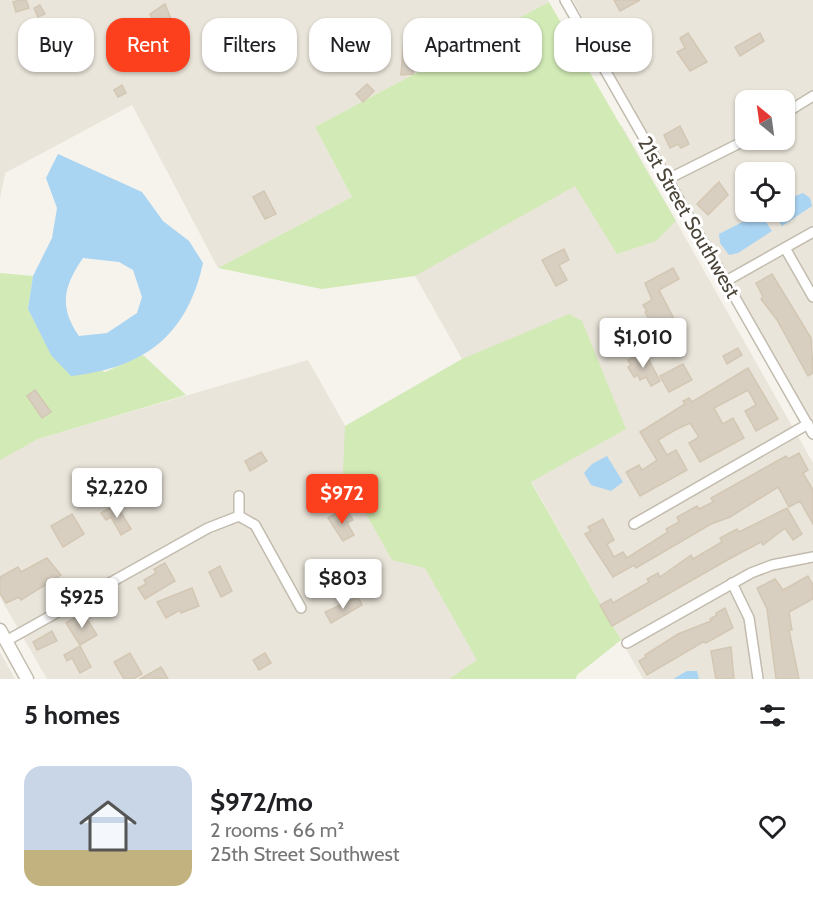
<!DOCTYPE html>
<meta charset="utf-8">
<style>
body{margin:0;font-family:Cabin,sans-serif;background:#f6f6f6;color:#202124;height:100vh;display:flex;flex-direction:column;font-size:22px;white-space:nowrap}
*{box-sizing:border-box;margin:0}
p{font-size:20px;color:#757577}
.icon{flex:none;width:33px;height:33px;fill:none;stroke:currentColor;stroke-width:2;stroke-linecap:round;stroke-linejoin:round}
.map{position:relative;height:679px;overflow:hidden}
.panel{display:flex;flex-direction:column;background:#fff;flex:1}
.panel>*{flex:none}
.guide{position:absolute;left:18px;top:18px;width:777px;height:54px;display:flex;gap:12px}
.needle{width:39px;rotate:331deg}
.tools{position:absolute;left:735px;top:90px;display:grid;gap:12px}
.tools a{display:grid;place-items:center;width:60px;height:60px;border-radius:12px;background:#fff;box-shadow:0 2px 4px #0004;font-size:30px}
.price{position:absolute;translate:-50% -51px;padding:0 14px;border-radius:6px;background:#fff;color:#222;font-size:20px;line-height:39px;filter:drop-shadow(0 2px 3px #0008)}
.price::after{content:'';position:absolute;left:50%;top:36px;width:18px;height:14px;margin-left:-9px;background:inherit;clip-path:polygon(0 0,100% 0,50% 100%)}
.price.current{background:#fc3f1d;color:#fff}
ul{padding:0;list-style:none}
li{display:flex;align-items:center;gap:18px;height:150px;padding:0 24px}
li+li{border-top:2px solid #e0e0e0}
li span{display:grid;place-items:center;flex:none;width:168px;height:120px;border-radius:18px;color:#555}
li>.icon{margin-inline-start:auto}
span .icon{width:72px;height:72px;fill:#fffc;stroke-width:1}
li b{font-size:26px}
h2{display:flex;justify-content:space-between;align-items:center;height:72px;padding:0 24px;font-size:26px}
.tag{padding:0 21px;border-radius:18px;background:#fff;box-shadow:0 2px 4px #0004;font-size:21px;line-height:54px}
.tag.current{background:#fc3f1d;color:#fff}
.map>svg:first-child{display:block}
.residential{fill:#eae5da;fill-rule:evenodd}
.green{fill:#d2eab5}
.water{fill:#a9d4f2;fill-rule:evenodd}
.building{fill:#d8cfc1;stroke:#d3c7b4;stroke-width:1.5}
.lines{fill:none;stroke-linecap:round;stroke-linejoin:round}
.minor-casing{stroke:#c2bbae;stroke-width:12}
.tertiary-casing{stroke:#c2bbae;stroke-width:15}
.minor{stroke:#fff;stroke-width:9}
.tertiary{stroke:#fff;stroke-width:12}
.labels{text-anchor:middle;stroke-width:6;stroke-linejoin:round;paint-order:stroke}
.street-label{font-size:20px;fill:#4b4439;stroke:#fff}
</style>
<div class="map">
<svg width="813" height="679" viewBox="0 0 813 679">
<rect width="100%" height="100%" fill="#f6f3ec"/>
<g class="residential">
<path d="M0 0H548L549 2 315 127 352 197 218 268 132 105 5 173 0 199Z"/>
<path d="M573 0H813V423L705 236ZM746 100H784V140H746ZM746 172H784V212H746Z"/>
<path d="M622 126 813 463V679H643L401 251Z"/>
<path d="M308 360 488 679H47L0 597V459L38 439Z"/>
<path d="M0 652 15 679H0Z"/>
</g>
<g class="green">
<path d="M549 2 676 221 656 241 617 254 575 186 415 276 322 289 218 268 352 197 315 127Z"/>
<path d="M0 273 33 276 28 309 51 354 105 372 143 355 186 395 38 439 0 460Z"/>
<path d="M569 314 582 321 626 429 531 482 621 640 577 675 576 679H449L477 660 425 568 392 560 343 473 345 426 462 359Z"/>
</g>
<g class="water">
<path d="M58 154 142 192 163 221 189 241 203 263C187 336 144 368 71 376L51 355 28 309 33 276 52 238 57 208 46 178ZM83 258 119 262 133 270 142 297 137 313 107 333 79 336C59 307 63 287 83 258Z"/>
<path d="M803 193 810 198 812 206 782 226 773 212H784L785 200Z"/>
<path d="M760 213 772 231 738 253 729 255 720 243 719 234Z"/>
<path d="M607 456 623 482 611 491 591 485 584 473 592 464Z"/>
<path d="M687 671H697L699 679H673Z"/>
</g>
<g class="building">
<path d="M19 0H26L29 8 16 12 13 2Z"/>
<path d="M614 0H640L620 11Z"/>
<path d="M165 4 175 29 153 42 142 25 152 18 150 14Z"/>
<path d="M40 5 45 14 38 17 34 8Z"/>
<path d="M688 33 707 62 690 71 677 52 685 48 680 38Z"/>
<path d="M760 33 764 41 740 56 735 47Z"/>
<path d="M404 38H420V43H429L432 61H427V68L413 69V74L401 75Z"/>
<path d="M367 84 374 91 363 102 356 94Z"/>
<path d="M122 85 126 93 118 97 114 90Z"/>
<path d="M680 126 689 144 681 148 678 144 670 148 664 135Z"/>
<path d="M719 182 728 195 708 215 697 204Z"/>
<path d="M264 191 276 214 265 219 253 197Z"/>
<path d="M564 249 569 260 559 265 567 280 556 286 542 260Z"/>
<path d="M673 268 679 279 659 290 674 319 655 330 645 312 647 311 643 305 652 300 645 283Z"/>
<path d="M772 274 811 338 813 373 808 376 777 320 761 299 763 297 756 283Z"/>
<path d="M738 348 742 355 727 364 723 356Z"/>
<path d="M644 351 660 381 651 386 646 377 640 380 638 375 634 377 628 367 631 365 628 360Z"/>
<path d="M683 364 692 380 669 392 660 376Z"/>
<path d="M748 368 778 419 756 431 745 411 756 405 748 390 733 398 714 408 723 424 733 418 744 438 700 462 689 443 699 437 690 423 675 430 658 440 667 455 676 450 687 470 640 496 626 472 639 465 642 470 657 460 640 432 685 404 683 401 689 398 692 402Z"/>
<path d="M35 390 51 412 42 418 27 396Z"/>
<path d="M261 452 267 461 250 471 245 461Z"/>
<path d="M799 453 808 470 803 473 813 490V524L800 501 789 507 778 487 730 517 711 524 636 568 634 565 613 577 585 534 591 531 588 527 603 519 614 540 607 544 614 557 623 552 627 558 668 532 666 529 679 522 677 517 697 506 699 509 713 502 711 498 786 456 788 459Z"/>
<path d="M116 504 131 529 121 535 111 517 106 520 101 513Z"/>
<path d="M787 508 802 534 793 540 785 528 763 545 761 542 729 559 612 626 600 605 611 599 613 603 649 582 647 579 658 573 660 577 691 555 693 559 722 542 720 538 737 529 739 532Z"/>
<path d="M338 512 340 516 348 512 353 520 347 523 354 535 343 541 328 518Z"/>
<path d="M72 514 84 534 63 547 51 526Z"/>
<path d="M47 558 61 575 21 600 19 597 6 603 0 593V577L18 567 21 572Z"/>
<path d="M165 563 175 581 145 599 138 588 146 584 144 580 156 573 154 569Z"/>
<path d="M220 566 232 591 221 597 209 572Z"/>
<path d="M808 576 813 585V599L789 612 792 630H789L799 679H776L767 609 757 588 775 579 783 590Z"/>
<path d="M192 588 199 606 181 613 180 610 166 618 157 602Z"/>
<path d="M358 597 362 605 331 623 325 612Z"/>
<path d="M725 608 733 628 706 643 703 642 647 675 639 661 646 657 645 655 678 634 711 621 710 619 717 615 716 613Z"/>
<path d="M83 613 97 635 80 645 66 623Z"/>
<path d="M52 631 57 641 37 650 33 642Z"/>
<path d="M80 646 91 667 80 673 72 658 67 661 64 655Z"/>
<path d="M731 647 734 679H716L711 651Z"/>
<path d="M130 653 142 674 133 679H124L114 662Z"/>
<path d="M265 653 271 663 259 670 253 660Z"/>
<path d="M161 667 168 679H140Z"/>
</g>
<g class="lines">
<g class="minor-casing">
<g id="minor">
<path d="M565 0 813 434"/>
<path d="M784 114 813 96"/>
<path d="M668 179 746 140"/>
<path d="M785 248 813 297"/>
<path d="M726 281 813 232"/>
<path d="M239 496V516L255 525 301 608"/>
<path d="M634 524 808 424"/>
<path d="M732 583 749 618 758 679"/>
<path d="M6 641 208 528 239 516"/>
<path d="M627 643 751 573 772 565 813 557"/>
</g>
</g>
<g class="tertiary-casing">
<path id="tertiary" d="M0 630 27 679"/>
</g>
<use href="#minor" class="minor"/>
<use href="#tertiary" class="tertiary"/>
</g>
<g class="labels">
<g class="street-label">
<text transform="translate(689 217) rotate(60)" y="7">21st Street Southwest</text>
</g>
</g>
</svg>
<div class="tools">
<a><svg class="needle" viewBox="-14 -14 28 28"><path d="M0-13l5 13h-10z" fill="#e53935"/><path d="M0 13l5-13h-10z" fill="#757577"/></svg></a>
<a><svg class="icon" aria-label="locate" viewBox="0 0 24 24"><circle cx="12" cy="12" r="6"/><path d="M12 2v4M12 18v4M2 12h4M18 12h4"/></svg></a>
</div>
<b class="price" style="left:643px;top:369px">$1,010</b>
<b class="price" style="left:117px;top:519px">$2,220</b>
<b class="price current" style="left:342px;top:525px">$972</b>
<b class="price" style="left:343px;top:610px">$803</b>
<b class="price" style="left:82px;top:629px">$925</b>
<div class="guide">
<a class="tag">Buy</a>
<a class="tag current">Rent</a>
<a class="tag">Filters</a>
<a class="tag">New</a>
<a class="tag">Apartment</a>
<a class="tag">House</a>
</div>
</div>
<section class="panel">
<h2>5 homes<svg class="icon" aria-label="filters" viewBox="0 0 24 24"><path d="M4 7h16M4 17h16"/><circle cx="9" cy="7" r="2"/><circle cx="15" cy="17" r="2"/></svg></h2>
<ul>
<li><span style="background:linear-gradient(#c9d6e8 70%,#c2b280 0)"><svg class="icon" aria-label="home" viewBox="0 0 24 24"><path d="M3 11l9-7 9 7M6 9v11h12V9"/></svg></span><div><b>$972/mo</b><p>2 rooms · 66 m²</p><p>25th Street Southwest</p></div><svg class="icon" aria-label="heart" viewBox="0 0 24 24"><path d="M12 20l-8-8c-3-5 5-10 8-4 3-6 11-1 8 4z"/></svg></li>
</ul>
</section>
